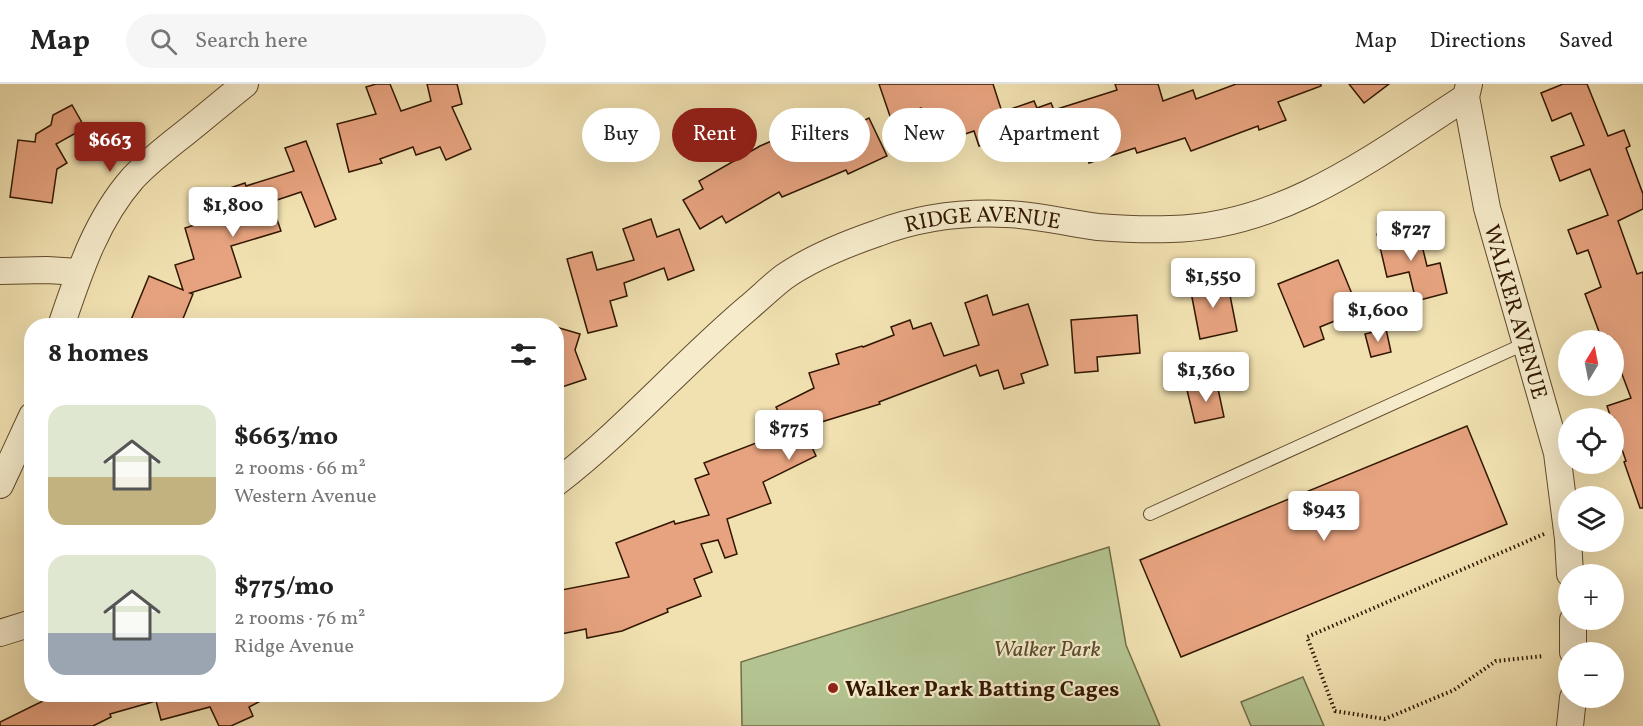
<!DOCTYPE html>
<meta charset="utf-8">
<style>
body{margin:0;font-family:Vollkorn,serif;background:#f6f6f6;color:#222;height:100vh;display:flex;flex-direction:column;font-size:22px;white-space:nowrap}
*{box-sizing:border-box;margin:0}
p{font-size:20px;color:#767676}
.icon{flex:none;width:33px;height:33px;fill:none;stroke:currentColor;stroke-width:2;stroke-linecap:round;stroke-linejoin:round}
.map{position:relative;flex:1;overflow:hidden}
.drawer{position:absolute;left:24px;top:234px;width:540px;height:384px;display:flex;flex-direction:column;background:#fff;border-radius:24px;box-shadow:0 6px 24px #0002}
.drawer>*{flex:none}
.top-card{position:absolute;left:582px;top:24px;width:570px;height:54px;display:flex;gap:12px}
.needle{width:39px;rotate:10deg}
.tools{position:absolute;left:1558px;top:246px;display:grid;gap:12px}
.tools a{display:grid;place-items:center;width:66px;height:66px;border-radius:50%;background:#fff;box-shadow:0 6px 24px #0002;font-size:30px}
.price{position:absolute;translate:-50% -51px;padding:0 14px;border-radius:6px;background:#fff;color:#222;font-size:20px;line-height:39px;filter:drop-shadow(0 2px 3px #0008)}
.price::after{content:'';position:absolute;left:50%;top:36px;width:18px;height:14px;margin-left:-9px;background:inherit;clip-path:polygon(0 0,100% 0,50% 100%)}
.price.selected{background:#8f2418;color:#fff}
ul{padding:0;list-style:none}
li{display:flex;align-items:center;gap:18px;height:150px;padding:0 24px}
li span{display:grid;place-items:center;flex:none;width:168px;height:120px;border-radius:18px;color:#555}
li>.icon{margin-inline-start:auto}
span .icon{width:72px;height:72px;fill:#fffc;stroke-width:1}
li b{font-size:26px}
h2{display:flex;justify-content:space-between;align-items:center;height:72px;padding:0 24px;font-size:26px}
.tag{padding:0 21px;border-radius:27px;background:#fff;box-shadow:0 6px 24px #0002;font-size:21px;line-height:54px}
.tag.selected{background:#8f2418;color:#fff}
header{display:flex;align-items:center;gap:36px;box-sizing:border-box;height:84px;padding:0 30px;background:#fff;border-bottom:2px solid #e0e0e0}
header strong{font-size:28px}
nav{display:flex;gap:33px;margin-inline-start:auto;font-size:21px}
.search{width:420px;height:54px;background:#f6f6f6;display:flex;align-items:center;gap:15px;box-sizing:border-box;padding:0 21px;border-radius:33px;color:#767676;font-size:22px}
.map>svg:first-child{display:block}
.green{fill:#b3c491;stroke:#726e48;stroke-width:1.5}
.building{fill:#e7a37f;stroke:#311700;stroke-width:1.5}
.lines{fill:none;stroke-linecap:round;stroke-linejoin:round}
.lane-casing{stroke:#614a2c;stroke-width:14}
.street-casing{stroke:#614a2c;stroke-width:28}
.path{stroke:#311700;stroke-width:4;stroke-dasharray:1.5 3;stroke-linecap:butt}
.lane{stroke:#f6eccc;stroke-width:12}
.street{stroke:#f6eccc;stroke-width:26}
.poi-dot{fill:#8f2418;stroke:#f6eccc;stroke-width:2}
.labels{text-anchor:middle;stroke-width:4.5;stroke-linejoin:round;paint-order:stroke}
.street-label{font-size:22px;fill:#311700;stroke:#f6eccc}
.park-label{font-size:22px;font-style:italic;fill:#584b2c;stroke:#f6eccc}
.poi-label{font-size:22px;font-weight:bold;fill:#311700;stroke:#f6eccc;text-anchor:start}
</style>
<header>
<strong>Map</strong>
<div class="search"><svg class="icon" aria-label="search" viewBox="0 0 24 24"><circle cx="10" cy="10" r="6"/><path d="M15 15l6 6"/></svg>Search here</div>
<nav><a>Map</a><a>Directions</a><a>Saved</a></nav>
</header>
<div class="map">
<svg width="1643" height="642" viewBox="0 0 1643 642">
<rect width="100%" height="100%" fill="#f1e1b1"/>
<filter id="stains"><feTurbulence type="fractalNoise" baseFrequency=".00333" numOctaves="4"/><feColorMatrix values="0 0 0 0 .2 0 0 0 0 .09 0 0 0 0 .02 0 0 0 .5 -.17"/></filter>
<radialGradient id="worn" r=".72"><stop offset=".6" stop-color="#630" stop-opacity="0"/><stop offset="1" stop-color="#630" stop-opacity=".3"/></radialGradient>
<g class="green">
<path d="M1109 463 1126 561 1160 642H742L741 578Z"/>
<path d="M1303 593 1324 642H1251L1241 618Z"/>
</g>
<g class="building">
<path d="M376 0H390L401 27 431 17 427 0H457L462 20 452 23 471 65 446 76 440 63 416 71 413 63 380 75 382 79 349 88 337 40 376 30 366 3Z"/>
<path d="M879 0H993L1002 28 1034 17 1037 24 1051 19 1054 26 1117 6 1115 0H1158L1163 17 1193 6 1196 15 1236 0H1321V2L1278 18 1286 36 1259 46 1258 42 1191 67 1185 54 1137 69 1135 64 1089 79 1080 52 1036 68 1028 46 979 62 974 47 933 61 921 24 891 35Z"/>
<path d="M1349 0H1389L1364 19Z"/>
<path d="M1563 0H1587L1608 52 1624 46 1630 62 1626 64 1643 110V125L1618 137 1637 190 1643 188V424H1640L1624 378 1626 377 1614 342V334H1611L1607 322 1631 314 1614 269V256H1609L1607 251 1601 253 1585 210 1601 203 1588 166 1577 170 1568 146 1608 131 1590 85 1560 97 1551 73 1584 61 1571 29 1552 37 1541 9Z"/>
<path d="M72 21 85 44 56 60 67 79 57 85 52 119 10 113 18 56 35 58 36 50 51 41 53 31Z"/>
<path d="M869 34 887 72 848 90 846 86 782 113 779 108 726 139 722 132 700 145 683 116 703 105 699 97 760 62 795 47 803 66Z"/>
<path d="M306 57 336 135 315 143 301 108 271 118 281 147 231 162 241 193 190 209 193 210 180 242H143L131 236 149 192 183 206 175 181 194 175 185 144 231 130 224 106 245 99 246 102 294 87 285 64Z"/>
<path d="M651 135 657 153 679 145 694 186 668 196 664 184 624 199 627 212 610 217 617 242 588 249 567 175 592 168 597 186 634 176 623 145Z"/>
<path d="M1417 141 1427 182 1440 179 1447 209 1416 217 1409 188 1387 193 1377 150Z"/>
<path d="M1338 176 1359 227 1320 243 1324 255 1304 263 1278 200Z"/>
<path d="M1227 196 1237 247 1200 255 1190 203Z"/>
<path d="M987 211 993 231 1028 220 1048 281 1021 290 1024 299 1004 305 998 286 980 292 976 281 879 318 880 320 815 340 821 351 809 357 816 372 763 398 771 419 727 435 737 470 725 474 718 456 701 460 712 488 694 495 701 512 667 525 668 528 622 547 587 554 586 545 556 551V507L629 493 616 459 674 437 675 440 709 431 695 395 709 390 704 379 772 353 770 349 785 342 776 323 814 304 809 289 839 280 836 270 862 262 863 263 894 251 891 243 910 236 913 245 931 239 944 272 979 261 965 219Z"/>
<path d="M1137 231 1140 269 1097 273 1098 287 1075 289 1071 236Z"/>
<path d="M556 243 580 250 575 266 586 295 556 305Z"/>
<path d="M1386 245 1391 268 1371 273 1365 250Z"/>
<path d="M1217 300 1224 333 1195 339 1187 306Z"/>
<path d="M1467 342 1507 440 1181 573 1140 476Z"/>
<path d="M57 610H274L249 623 253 632 231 642H219L210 623 161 636 156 617 110 630 111 633 93 642H0V638Z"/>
</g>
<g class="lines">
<g class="lane-casing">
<path id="lane" d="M1150 430 1524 260"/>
</g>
<g class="street-casing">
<g id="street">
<path id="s1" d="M1469 0 1466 13 1487 124 1557 369 1568 455 1570 490"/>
<path d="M0 187 47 186 79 188"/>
<path d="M61 242C79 189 96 136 133 94 149 77 167 63 185 49 205 33 225 16 245 0"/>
<path id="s2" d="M556 399C625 346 682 280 748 224 760 214 772 202 784 193 811 174 846 160 878 149 918 134 963 128 1006 130 1037 131 1067 139 1098 143 1123 145 1147 146 1171 145 1283 143 1376 71 1466 13"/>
<path d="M0 401 32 332"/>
<path d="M1573 536V568"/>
<path d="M0 549 32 539"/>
<path d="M1570 642 1573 614"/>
</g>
</g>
<path class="path" d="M1544 450 1307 553 1335 627 1385 635 1454 606 1496 577 1544 572"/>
<use href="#lane" class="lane"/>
<use href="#street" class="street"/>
</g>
<circle class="poi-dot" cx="833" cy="604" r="6"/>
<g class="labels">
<g class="street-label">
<text dy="8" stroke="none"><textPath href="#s2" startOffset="518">RIDGE AVENUE</textPath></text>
<text dy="8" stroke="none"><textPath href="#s1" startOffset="234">WALKER AVENUE</textPath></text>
</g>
<g class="park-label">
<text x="1047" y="572">Walker Park</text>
</g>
<g class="poi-label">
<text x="845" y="612">Walker Park Batting Cages</text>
</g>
</g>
<rect width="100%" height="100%" filter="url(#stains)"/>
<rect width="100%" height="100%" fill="url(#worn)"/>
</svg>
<div class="tools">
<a><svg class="needle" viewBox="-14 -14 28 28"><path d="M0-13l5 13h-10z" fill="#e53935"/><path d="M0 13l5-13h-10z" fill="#767676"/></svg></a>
<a><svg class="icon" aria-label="locate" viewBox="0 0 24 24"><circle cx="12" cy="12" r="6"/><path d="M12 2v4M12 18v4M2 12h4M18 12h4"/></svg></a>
<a><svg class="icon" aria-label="layers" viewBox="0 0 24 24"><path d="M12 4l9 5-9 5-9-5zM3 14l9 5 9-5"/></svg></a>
<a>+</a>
<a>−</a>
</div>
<b class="price selected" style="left:110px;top:89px">$663</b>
<b class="price" style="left:233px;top:154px">$1,800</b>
<b class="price" style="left:1411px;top:178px">$727</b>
<b class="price" style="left:1213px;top:225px">$1,550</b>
<b class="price" style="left:1378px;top:259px">$1,600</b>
<b class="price" style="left:1206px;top:319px">$1,360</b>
<b class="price" style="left:789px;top:377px">$775</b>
<b class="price" style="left:1324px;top:458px">$943</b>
<div class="top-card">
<a class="tag">Buy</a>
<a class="tag selected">Rent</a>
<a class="tag">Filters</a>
<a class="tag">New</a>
<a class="tag">Apartment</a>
</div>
<section class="drawer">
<h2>8 homes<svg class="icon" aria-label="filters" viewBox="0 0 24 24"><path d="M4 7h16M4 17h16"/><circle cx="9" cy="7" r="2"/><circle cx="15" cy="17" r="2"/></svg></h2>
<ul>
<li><span style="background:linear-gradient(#dfe7d0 60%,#c2b280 0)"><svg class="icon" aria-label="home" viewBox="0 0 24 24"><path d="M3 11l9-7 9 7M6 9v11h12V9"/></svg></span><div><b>$663/mo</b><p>2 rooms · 66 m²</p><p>Western Avenue</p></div></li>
<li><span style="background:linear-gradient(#dfe7d0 65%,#9aa5b1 0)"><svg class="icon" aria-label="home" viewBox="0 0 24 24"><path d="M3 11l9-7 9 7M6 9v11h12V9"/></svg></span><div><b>$775/mo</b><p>2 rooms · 76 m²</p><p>Ridge Avenue</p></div></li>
</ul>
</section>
</div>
